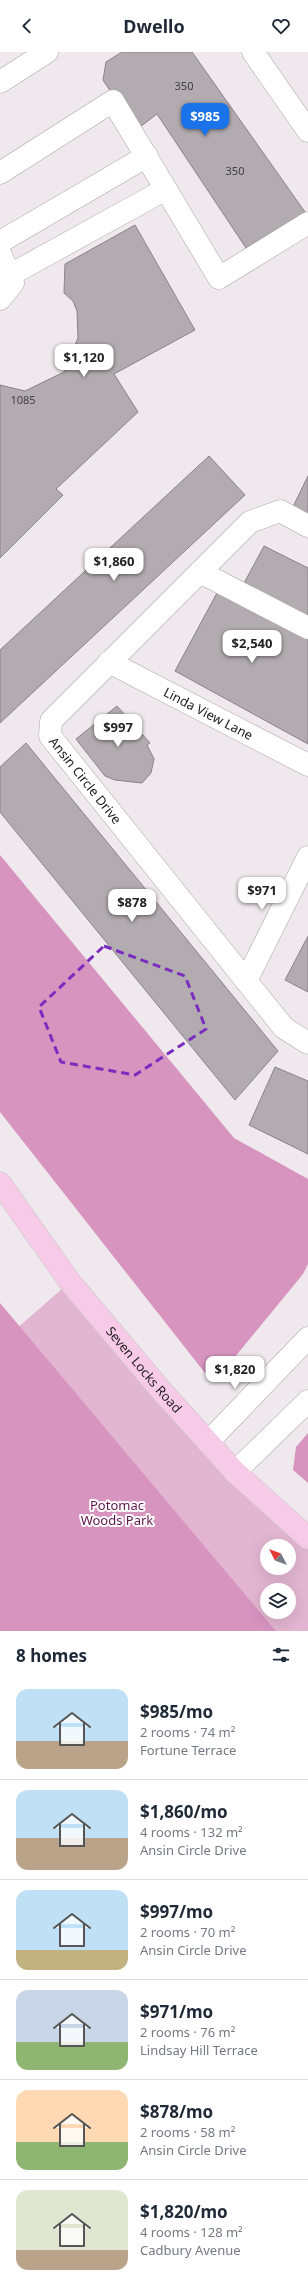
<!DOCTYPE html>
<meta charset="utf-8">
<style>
body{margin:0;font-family:"Noto Sans",sans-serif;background:#f2f2f3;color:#1f2937;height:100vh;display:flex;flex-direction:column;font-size:15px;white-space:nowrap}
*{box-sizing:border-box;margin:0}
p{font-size:13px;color:#747a83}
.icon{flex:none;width:22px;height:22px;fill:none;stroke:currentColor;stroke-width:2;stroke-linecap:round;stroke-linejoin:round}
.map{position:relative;height:1579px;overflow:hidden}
.details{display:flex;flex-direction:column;background:#fff;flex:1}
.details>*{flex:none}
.needle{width:26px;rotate:312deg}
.tools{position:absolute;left:260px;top:1487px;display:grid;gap:8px}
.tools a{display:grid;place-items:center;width:36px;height:36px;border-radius:50%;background:#fff;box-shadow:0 4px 16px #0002;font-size:20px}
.price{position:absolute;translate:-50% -34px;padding:0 9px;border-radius:8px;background:#fff;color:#222;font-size:13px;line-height:26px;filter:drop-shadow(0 1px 2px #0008)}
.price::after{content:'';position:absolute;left:50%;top:24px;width:12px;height:9px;margin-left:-6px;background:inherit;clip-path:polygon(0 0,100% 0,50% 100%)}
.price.active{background:#1a73e8;color:#fff}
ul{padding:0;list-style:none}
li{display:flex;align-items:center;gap:12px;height:100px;padding:0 16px}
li+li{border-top:1px solid #e0e1e3}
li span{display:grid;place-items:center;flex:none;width:112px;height:80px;border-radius:12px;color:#555}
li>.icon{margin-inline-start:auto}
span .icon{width:48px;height:48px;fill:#fffc;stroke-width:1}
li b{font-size:17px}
h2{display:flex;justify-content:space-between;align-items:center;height:48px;padding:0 16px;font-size:17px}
header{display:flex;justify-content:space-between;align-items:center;height:52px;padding:0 16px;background:#fff;font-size:18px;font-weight:700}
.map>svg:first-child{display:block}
.green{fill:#e2b5d1;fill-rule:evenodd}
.forest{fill:#d694bf}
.building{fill:#b2acb0;stroke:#8a8387}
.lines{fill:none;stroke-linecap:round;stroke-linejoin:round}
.minor-casing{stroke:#ada6aa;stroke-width:23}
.major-casing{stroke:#c9c9c9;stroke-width:23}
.minor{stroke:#fff;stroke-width:22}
.major{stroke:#f7cbe8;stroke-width:22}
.marked{fill:none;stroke:#7b2cbf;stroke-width:3;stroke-dasharray:8 5;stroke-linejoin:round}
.labels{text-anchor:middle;stroke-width:4;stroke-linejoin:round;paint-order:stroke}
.number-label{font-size:11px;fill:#434042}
.street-label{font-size:13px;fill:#1e1c1d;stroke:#fff}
.park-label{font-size:13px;fill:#61154e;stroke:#fff}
</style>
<header><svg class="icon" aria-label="back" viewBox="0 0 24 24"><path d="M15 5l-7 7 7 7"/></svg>Dwello<svg class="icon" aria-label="heart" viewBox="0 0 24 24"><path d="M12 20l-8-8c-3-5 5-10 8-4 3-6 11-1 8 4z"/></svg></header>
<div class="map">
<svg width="308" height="1579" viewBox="0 0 308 1579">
<rect width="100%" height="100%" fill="#efe8ed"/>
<path class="green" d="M70 1230 308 1484V1579H0V1291ZM267 1494H289V1516H267ZM267 1538H289V1560H267Z"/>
<g class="forest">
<path d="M0 803 234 1086 308 1127V1212L303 1222 220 1323 205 1321 0 1060Z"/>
<path d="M0 1251 274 1577 277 1579H0Z"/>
<path d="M308 1381V1431L293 1418 296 1395Z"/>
</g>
<g class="building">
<path d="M122 0H192L305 160 246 196 157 62 136 78 103 28 106 10Z"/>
<path d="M135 173 195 278 114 322 138 360 56 437 63 443 0 506V333L25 339 64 320 78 286 77 259 73 249 64 241 65 212Z"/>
<path d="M209 404 245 443 0 671V598Z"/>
<path d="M308 424V474L288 465Z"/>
<path d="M264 494 308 516V570L243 533Z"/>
<path d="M218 539 308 587V692L175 619Z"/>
<path d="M117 654 150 691 147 693 154 707 151 721 142 731 115 728 105 724 76 687Z"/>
<path d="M26 691 278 999 235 1048 0 760V715Z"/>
<path d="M308 884V940L285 928Z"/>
<path d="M275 1015 308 1029V1102L249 1073Z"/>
</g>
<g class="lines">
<g class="minor-casing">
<g id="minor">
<path d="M253 0 308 79"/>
<path d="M0 30 47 0"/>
<path d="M0 121 113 49 219 226 308 171"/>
<path d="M0 190 147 104"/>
<path d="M0 201 13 231 0 247"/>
<path d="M10 223 166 137"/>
<path id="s1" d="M308 474 280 459 250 470 51 669 50 684 284 976 308 991"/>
<path d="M200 520 308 576"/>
<path id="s2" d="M109 610 308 713"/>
<path d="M246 929 308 805"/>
<path d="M208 1390 308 1286"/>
<path d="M235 1420 308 1349"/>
</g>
</g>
<g class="major-casing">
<g id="major">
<path id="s3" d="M0 1131 70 1230 160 1337 235 1420 308 1486"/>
</g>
</g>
<use href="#minor" class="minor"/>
<use href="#major" class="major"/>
</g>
<path class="marked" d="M104 894 185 924 206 977 135 1023 61 1010 39 955Z"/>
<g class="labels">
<g class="number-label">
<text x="184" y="38">350</text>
<text x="235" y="123">350</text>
<text x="23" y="352">1085</text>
</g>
<g class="street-label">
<text dy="5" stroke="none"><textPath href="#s2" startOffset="112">Linda View Lane</textPath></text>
<text dy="5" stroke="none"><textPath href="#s1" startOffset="417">Ansin Circle Drive</textPath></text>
<text dy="5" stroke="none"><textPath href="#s3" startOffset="236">Seven Locks Road</textPath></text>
</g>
<g class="park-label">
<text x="117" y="1458">Potomac<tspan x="117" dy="15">Woods Park</tspan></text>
</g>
</g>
</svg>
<div class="tools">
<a><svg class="needle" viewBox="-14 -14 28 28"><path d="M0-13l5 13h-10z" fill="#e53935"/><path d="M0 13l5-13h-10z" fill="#747a83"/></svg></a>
<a><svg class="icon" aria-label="layers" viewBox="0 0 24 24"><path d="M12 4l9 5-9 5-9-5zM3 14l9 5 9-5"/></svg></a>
</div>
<b class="price active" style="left:205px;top:85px">$985</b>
<b class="price" style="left:84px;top:326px">$1,120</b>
<b class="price" style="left:114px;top:530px">$1,860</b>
<b class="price" style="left:252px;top:612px">$2,540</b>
<b class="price" style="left:118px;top:696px">$997</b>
<b class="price" style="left:262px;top:859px">$971</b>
<b class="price" style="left:132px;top:871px">$878</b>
<b class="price" style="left:235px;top:1338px">$1,820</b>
</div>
<section class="details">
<h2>8 homes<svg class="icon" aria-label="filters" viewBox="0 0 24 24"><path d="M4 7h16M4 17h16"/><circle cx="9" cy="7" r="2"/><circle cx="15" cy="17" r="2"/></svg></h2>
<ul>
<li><span style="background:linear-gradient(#bfe0f5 65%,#b9a48a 0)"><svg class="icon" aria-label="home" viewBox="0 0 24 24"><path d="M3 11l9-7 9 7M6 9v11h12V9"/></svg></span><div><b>$985/mo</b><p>2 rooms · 74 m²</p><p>Fortune Terrace</p></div></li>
<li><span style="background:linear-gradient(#bfe0f5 60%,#b9a48a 0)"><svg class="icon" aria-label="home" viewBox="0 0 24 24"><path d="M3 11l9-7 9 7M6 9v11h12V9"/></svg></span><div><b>$1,860/mo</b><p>4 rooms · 132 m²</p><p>Ansin Circle Drive</p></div></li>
<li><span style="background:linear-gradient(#bfe0f5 75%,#c2b280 0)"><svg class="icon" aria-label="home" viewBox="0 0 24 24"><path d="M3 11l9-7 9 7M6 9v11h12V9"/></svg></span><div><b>$997/mo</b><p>2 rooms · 70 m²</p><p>Ansin Circle Drive</p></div></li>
<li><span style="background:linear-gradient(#c9d6e8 65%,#8fb573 0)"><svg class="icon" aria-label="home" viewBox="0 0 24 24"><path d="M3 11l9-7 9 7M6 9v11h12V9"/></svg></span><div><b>$971/mo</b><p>2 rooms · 76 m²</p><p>Lindsay Hill Terrace</p></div></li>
<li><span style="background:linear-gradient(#ffd9b3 65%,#8fb573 0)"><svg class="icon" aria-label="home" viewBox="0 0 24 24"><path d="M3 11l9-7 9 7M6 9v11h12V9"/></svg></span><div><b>$878/mo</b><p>2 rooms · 58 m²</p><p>Ansin Circle Drive</p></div></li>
<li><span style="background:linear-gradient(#dfe7d0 75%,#b9a48a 0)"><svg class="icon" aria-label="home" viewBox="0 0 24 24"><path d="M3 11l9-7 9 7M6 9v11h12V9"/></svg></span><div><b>$1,820/mo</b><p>4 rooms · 128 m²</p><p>Cadbury Avenue</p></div></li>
</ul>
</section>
